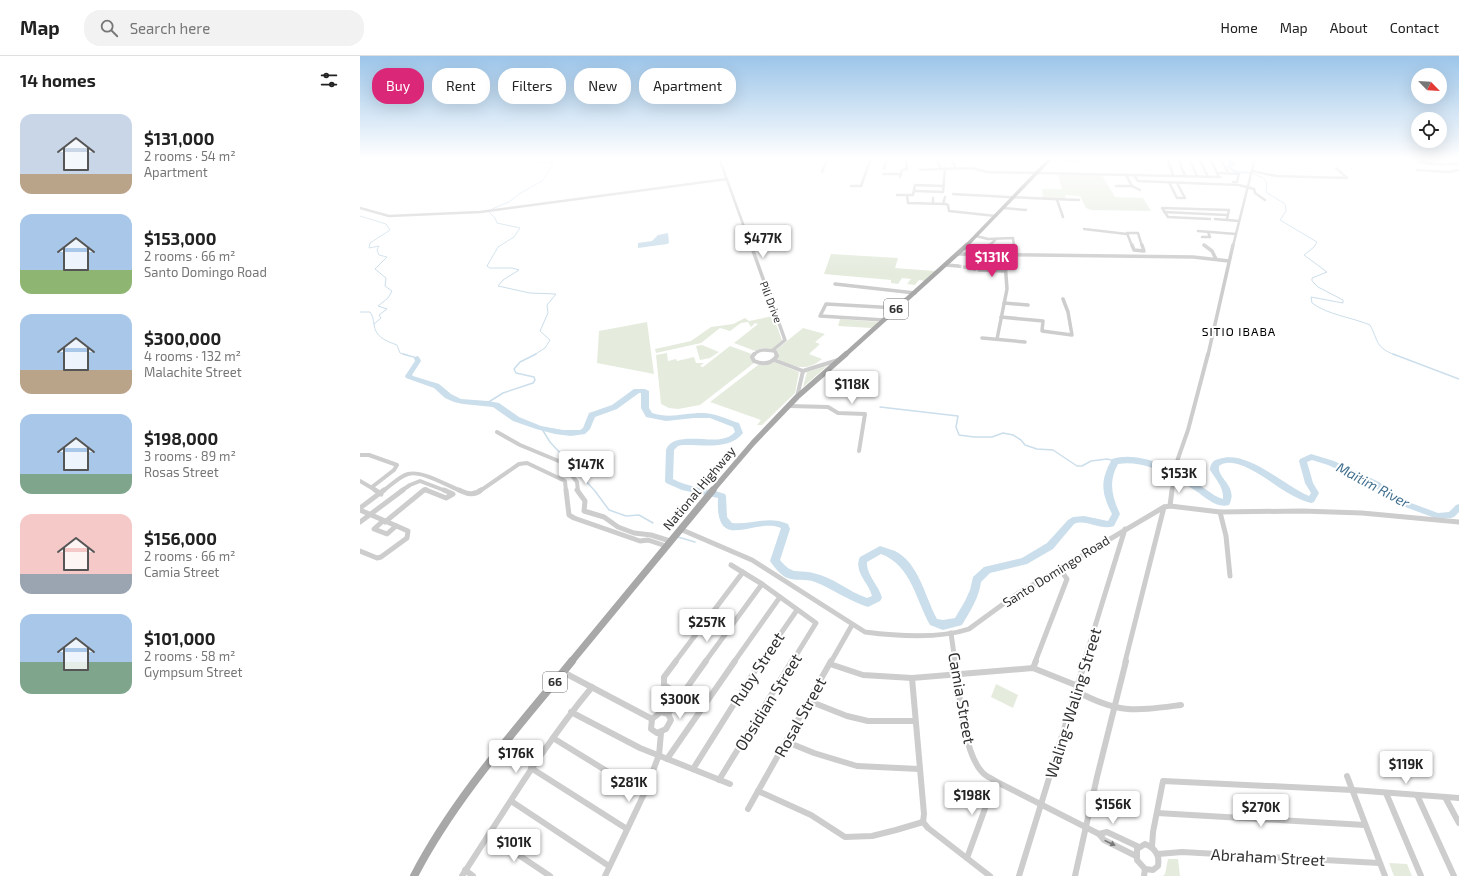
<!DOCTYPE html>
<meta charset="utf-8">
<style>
body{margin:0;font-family:"Exo 2",sans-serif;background:#f2f2f2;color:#222;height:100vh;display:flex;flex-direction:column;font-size:15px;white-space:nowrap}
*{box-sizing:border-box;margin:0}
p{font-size:13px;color:#767676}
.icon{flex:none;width:22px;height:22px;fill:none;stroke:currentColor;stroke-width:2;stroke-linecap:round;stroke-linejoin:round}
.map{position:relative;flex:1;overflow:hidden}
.panel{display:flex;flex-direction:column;background:#fff;width:360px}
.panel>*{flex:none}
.guide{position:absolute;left:12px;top:12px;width:380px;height:36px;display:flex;gap:8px}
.needle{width:26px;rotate:115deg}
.controls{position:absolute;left:1051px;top:12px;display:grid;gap:8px}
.controls a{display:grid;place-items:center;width:36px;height:36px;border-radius:50%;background:#fff;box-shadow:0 4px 16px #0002;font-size:20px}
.price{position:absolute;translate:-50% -34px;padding:0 9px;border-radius:4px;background:#fff;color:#222;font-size:13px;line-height:26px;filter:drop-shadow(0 1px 2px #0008)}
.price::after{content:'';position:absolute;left:50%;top:24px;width:12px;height:9px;margin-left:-6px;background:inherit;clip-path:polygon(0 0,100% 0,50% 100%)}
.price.current{background:#db2777;color:#fff}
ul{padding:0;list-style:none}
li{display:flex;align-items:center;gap:12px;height:100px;padding:0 20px}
li span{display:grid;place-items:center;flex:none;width:112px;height:80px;border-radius:12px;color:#555}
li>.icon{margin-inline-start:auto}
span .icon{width:48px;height:48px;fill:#fffc;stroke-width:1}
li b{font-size:17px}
h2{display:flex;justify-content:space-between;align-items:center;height:48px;padding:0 20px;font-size:17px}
.chip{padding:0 14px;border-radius:16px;background:#fff;box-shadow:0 4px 16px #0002;font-size:14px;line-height:36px}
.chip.current{background:#db2777;color:#fff}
header{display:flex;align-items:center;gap:24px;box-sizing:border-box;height:56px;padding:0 20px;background:#fff;border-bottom:1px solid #e0e0e0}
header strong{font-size:19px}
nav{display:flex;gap:22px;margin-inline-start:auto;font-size:14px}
.search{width:280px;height:36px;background:#f2f2f2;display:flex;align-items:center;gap:10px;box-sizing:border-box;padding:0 14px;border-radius:16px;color:#767676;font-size:15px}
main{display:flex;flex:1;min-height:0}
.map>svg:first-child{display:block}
.green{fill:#e5ecde}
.water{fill:#cbdeeb}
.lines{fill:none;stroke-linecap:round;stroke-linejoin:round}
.stream-far1{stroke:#cbdeeb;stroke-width:1}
.stream{stroke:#cbdeeb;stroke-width:1.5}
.river{fill:#cbdeeb;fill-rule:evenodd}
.minor-tunnel{stroke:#d6d6d6;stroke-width:3.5;stroke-dasharray:3.5 1.5;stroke-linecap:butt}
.minor-far4{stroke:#cdcdcd;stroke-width:2.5}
.minor-far3{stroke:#cdcdcd;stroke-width:3.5}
.minor-far2{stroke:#cdcdcd;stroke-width:4}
.minor-far1{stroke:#cdcdcd;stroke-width:5}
.minor{stroke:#cdcdcd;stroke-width:6}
.major-far4{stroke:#a8a8a8;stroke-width:3.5}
.major-far3{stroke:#a8a8a8;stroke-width:4.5}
.major-far2{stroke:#a8a8a8;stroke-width:5.5}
.major-far1{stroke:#a8a8a8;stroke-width:7}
.major{stroke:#a8a8a8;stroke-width:8}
.oneway{fill:#777}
.labels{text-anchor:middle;stroke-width:4;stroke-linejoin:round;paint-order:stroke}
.far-street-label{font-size:11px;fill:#303030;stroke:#fff}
.shield{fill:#fff;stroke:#6e6e6e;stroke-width:1}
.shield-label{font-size:12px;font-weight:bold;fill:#303030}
.far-neighbourhood-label{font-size:12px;letter-spacing:1px;fill:#000;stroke:#fff}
.street-label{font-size:13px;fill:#303030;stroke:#fff}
.water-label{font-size:14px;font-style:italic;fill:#406f8f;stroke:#fff}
.near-street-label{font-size:16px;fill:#303030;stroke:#fff}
</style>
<header>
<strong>Map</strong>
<div class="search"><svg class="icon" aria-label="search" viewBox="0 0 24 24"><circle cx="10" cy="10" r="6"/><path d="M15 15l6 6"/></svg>Search here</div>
<nav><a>Home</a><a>Map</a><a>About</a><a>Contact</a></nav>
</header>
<main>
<section class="panel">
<h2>14 homes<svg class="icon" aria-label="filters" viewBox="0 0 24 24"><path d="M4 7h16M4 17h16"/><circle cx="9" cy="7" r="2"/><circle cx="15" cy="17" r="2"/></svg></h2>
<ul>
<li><span style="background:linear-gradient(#c9d6e8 75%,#b9a48a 0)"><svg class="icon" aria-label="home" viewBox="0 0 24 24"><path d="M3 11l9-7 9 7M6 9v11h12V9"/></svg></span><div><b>$131,000</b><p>2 rooms · 54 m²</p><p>Apartment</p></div></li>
<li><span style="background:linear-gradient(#a9c7e8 70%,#8fb573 0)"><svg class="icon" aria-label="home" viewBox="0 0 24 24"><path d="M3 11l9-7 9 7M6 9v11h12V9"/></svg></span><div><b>$153,000</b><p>2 rooms · 66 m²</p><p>Santo Domingo Road</p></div></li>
<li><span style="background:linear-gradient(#a9c7e8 70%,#b9a48a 0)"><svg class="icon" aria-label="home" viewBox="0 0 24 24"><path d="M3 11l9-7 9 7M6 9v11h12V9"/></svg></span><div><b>$300,000</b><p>4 rooms · 132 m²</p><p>Malachite Street</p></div></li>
<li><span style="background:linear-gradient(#a9c7e8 75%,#7fa58c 0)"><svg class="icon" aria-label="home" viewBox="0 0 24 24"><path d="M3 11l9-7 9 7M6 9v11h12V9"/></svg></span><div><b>$198,000</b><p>3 rooms · 89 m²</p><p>Rosas Street</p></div></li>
<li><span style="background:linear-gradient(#f6c9c9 75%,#9aa5b1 0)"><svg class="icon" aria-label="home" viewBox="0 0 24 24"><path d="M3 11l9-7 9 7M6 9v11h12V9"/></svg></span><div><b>$156,000</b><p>2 rooms · 66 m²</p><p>Camia Street</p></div></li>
<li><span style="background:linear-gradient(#a9c7e8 60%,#7fa58c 0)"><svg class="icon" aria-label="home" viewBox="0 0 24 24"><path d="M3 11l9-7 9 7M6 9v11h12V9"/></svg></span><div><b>$101,000</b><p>2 rooms · 58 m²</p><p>Gympsum Street</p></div></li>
</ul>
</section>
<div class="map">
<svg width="1099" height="820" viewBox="0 0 1099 820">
<rect width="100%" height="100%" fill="#fff"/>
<g class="green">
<path d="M698 119H742L755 141 783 142 791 155 731 154 726 152 720 140 705 139 706 144H683L682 133H702Z"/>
<path d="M471 198 538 202 535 212 575 215 565 225 559 224 555 229 547 228 551 223 542 222 538 228 531 227V224L464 218Z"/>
<path d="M413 260 422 284 412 293 403 292 395 295 374 287 398 268 395 267 391 271 388 266 381 267 370 275 360 272 341 287 296 297 295 293 331 285 351 271 373 268 385 262 389 265Z"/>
<path d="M480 263 520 266 511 272 478 270Z"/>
<path d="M287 266 294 318 237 307 239 275Z"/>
<path d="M443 272 465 278 455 286 460 288 449 298 462 303C445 317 435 310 417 303L419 298 416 294Z"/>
<path d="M342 289 359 296 350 302 340 304 336 290Z"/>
<path d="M370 290 392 298 391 303 394 307 340 349 318 353 309 352 301 348 296 299 307 297 308 305 316 303 317 305 334 301 336 307H344L340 310 343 311Z"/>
<path d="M414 306 439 316 435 337 402 369H397L401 364 350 346 398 309H406Z"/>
<path d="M467 310 443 331 447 316Z"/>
<path d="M636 628 658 639 653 652 631 641Z"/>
<path d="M808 803H818L820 820H803L805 818Z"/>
<path d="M1029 807 1047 808 1052 820H1034Z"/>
</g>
<path class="water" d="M308 177 309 187 307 188 278 192V187L292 185 298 179Z"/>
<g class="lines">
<g class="stream-far1">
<path d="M166 102 176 106 194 107 182 125 159 138 149 146 132 153 129 156 135 162 137 167 160 172 154 181 138 191 127 210 130 212H152L159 214 143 224 138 230 170 237 196 238 187 249 188 257 180 275 190 284 185 292 174 299"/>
<path d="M890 117 904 122 907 127 906 136 925 148 926 155 920 164 957 186 954 191 944 199 967 216 952 222V225L958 231 983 244V247L951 241 952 247C968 259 991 261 1010 269 1019 286 1015 291 1035 299"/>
<path d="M0 160 26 168 30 174 10 187 9 192 19 190 17 194 19 199 27 201 15 213 26 222 25 230 32 235 28 242 18 250 27 253 19 259 21 262 14 268"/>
<path d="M0 256H10C13 260 13 263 14 268 15 281 26 285 37 289L40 297 47 299"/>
</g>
<g class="stream">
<path d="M43 298 57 302"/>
<path d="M1033 298 1099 323"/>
<path d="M127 347 143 337 173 327 175 324 174 321 156 317 154 313 160 306 176 298"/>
<path d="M520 351 598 360 596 371 599 379 614 381H632L643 377 653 379 661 384 665 389 677 393 693 394 717 410H722L731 405 747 403 755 405"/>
<path d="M182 373 190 386 235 435 249 454 266 460 279 459 293 467"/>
<path d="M318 481 335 486"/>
</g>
<g class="river">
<path d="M864 102H869L875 107V109L871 111C880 118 884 113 892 117L890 118 873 117 867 111V108L870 107Z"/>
<path d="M57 300 59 301 61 305 52 319 53 320 79 328 91 338 101 343 128 345 139 347 159 361 181 370 203 374H220L223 372 229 357 252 349 274 333H285L289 335V352L292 357C310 363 324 357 342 357 355 357 366 363 379 367L383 377C369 395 342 388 322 389L318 390 314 394 313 423C329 432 348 432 365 438L366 440 367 461 372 467C392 469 408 459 428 468L430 473 420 504C433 520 437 513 453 517 473 521 489 536 507 542L512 540C509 527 493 516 500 501L520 490C525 492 530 493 535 495 559 507 565 541 577 563L583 564 595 562 605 545 610 534 613 521 624 511 662 502 687 487 708 464 713 461 724 460 748 465 752 458C741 436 740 425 752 403 782 394 818 415 842 431 849 435 855 441 863 443 864 432 856 423 850 414 850 408 853 404 859 403 887 393 923 429 949 440L951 437 945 427 939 405 940 403 951 398 974 405 1019 426 1043 444 1078 457 1089 456 1096 449 1099 448V456L1094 461 1091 462H1075L1037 448 1013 430 968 409 952 404 947 406 953 427 959 437 954 446 951 447C943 445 935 441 928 437 912 428 876 397 859 410 857 423 879 430 869 449 857 453 845 441 836 435 827 429 818 424 809 419 793 411 776 405 758 408 748 426 752 440 760 458L754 470C740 475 726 462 714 468L693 493 667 508 630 517 621 526C619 542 610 555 602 569L583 574 570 569C556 544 551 509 521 498L507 506C506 519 519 529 522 542L520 545 508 551C489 545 473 533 455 526 445 522 435 526 425 521 419 517 414 511 410 505L421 472C394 461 355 499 358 442L322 434 306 427 305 425 306 394C312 376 347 386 361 383 367 382 371 380 375 376L373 371 350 362H334L306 365 286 361 281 352V337H279L257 353 235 361 230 373 225 378 211 380 195 378 176 373 153 365 133 351 103 348 94 346 85 342 74 332 46 322 45 320 55 305 54 302Z"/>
</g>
<path class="minor-tunnel" d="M598 210 620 214"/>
<g class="minor-far4">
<path d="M359 102 391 190"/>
<path d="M526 102H547"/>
<path d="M576 102 581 113 612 112 627 116 860 121"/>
<path d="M592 102 595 112"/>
<path d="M807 102 813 119"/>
<path d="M818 102 825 120"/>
<path d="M829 102 837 120"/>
<path d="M839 102 848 121"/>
<path d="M850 102 858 119"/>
<path d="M860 102 869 118"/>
<path d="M691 103 720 105"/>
<path d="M1060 106 1072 108H1099"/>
<path d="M524 113 527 103"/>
<path d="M560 114 581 113"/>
<path d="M1057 114 1089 116 1099 114"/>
<path d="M892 115 916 120 987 122 976 112"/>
<path d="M462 116 468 102"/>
<path d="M858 117 879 118 877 126H873"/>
<path d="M523 118H541"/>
<path d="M766 119 772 130"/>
<path d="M774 119 778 125 879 129 894 133 895 137 905 144"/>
<path d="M540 121 542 114 547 113 546 103"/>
<path d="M809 126 817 142H825L817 127"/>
<path d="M491 130H501L511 102"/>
<path d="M756 130H772L780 134"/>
<path d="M555 135 583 136 585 112"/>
<path d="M593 138C635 140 677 143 719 144"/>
<path d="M537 139H553L555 129 584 130"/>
<path d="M547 139 548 147 586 148 588 149 589 155 636 160"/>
<path d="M573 142V148"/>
<path d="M697 144 703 161"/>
<path d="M583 148 585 141"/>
<path d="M0 152 29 160 120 156 367 123"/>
<path d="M643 152 666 154"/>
<path d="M804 156 867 159"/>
<path d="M850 163 808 161 802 152 869 154 867 163"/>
<path d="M855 163 879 165"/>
<path d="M724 173 767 178"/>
<path d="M838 175 876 178"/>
<path d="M616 180 628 183 653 182 654 190"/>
<path d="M842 181H850L848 176"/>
<path d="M844 189 845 190"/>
<path d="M629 190 636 183"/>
<path d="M772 190 767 177H778L782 190"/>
<path d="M873 190 895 102"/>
</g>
<g class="minor-far3">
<path d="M391 189 425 284 413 294"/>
<path d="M654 189 655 199"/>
<path d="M772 189 774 194 784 195 782 189"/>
<path d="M844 189 852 195 856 203"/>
<path d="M654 190 647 192 655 196"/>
<path d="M625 194 630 189"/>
<path d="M598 198 833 201 869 205"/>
<path d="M586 209 598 210"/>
<path d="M620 214 645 215"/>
<path d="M475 228 555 237"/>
<path d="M644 247 668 249"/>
<path d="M641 261 683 265 682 275 712 279 708 256 703 243"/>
<path d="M524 264 460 260 466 248 537 252"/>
<path d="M622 282 665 286"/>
<path d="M637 283 647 233 645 206"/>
<path d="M394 299C399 292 407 294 415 295L417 299"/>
<path d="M848 299 873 189"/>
</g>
<g class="minor-far2">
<path d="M394 298 392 301 394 305C403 309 411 308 417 300L416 298"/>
<path d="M414 304 443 315 478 304"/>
<path d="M437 341 443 315"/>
<path d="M429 350 468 351 478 357 505 358 499 395"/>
<path d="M137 376 160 389 201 406 217 426 218 435"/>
<path d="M0 399H9L37 409 34 414 12 431"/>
<path d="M0 425 17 435"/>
<path d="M65 434 69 435"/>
<path d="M23 435C30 430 40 420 48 418 62 414 88 430 101 435"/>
<path d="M41 435 50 429 60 425 86 435"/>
<path d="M63 435 66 433"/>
<path d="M120 435 159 408 167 407 205 425 206 435"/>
<path d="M812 435 815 411 828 374 848 298"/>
</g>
<g class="minor-far1">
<path d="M15 434 21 438"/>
<path d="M66 434 86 442 93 438 84 434"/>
<path d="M99 434C107 438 114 440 121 434"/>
<path d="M206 434 209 459 214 462 280 485 288 484 306 490"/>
<path d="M217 434 225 445 224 455 244 461 258 471 274 477 291 479 310 485"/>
<path d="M810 450 812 434"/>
<path d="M0 452 24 434"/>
<path d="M0 454 48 475 47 482 21 501 17 502 0 495"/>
<path d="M860 456 866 480 870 520"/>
<path d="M23 465 14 473 27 478 36 470"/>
<path d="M0 466 43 434"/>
<path d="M25 466 64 434"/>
<path d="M320 473 392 504 505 576C536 580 579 583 609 573L657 538 804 451 810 450 860 456 942 455 1002 457 1099 466"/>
<path d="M371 509 402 528 456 567 432 606"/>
<path d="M591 577 595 606"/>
<path d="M315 606 383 516"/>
<path d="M345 606 402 528"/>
<path d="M374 606 420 541"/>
<path d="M401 606 437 554"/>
<path d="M471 606 492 569"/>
<path d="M675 606 707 523 699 512"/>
<path d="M724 606 765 473"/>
<path d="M765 606 804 451"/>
</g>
<g class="minor">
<path d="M316 605 304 621V629L321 639"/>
<path d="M595 605C599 634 603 696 622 716 625 720 631 722 635 725L739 778 744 784 776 800"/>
<path d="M470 608 503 619 552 622 673 612 718 630"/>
<path d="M673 612 676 605"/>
<path d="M203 616 292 663"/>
<path d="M552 622 564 758 563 766"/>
<path d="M716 635C759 658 774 655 821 649"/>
<path d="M449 645 487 660 508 665H555"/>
<path d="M211 656 280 692 370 728"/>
<path d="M301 656 308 658 311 664 306 673 297 677 291 673 292 663Z"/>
<path d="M308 658 346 605"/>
<path d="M193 682 284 738"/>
<path d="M427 686 454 697 497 710 559 713"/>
<path d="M307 703 375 605"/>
<path d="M171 712 267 773"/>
<path d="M333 713 401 605"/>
<path d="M987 720 1025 820"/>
<path d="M359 724 432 605"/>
<path d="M398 735 451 759 485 781 512 780 536 774 563 766"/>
<path d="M1026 737 1061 820"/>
<path d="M1057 739 1094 820"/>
<path d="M1085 741 1099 767"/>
<path d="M151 745 249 810"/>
<path d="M388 753 471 605"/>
<path d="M797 757 1005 769"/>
<path d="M563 766 568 772 630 820"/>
<path d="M739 778 747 776 779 791"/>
<path d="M129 779 190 820"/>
<path d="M785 788C795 792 800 799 798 810L793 814 785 813 777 804V793Z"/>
<path d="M792 791 793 776 803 725 993 734 1099 742"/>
<path d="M798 798 822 796 1019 807"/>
<path d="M607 802 635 725"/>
<path d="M105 814 113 820"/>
<path d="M102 820C144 756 183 690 232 631"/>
<path d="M245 820 284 738 299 699 301 677"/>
<path d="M659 820 725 605"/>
<path d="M715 820 737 721 766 605"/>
<path d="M784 820 785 813"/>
</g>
<path class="major-far4" d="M606 190 691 102"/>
<path class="major-far3" d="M485 299 607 189"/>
<path class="major-far2" d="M352 435 393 387 437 341 486 298"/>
<path class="major-far1" d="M211 606 353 434"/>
<path class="major" d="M54 820C95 741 156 674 212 605"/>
</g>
<defs><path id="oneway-solid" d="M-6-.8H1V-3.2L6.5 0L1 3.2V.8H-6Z"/></defs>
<use class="oneway" href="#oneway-solid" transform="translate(750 787) rotate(26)"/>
<linearGradient id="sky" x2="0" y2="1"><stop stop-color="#9cc5e9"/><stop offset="0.47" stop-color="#fff"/><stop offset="1" stop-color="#fff" stop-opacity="0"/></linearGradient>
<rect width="1099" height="217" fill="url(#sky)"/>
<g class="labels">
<g class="far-street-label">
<text transform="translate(411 246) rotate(69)" y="4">Pili Drive</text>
</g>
<g class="shield">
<rect x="524" y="243" width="24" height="20" rx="3"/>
<rect x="183" y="616" width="24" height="20" rx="3"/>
</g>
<g class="shield-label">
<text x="536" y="257">66</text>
<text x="195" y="630">66</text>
</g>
<g class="far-neighbourhood-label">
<text x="879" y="280">SITIO IBABA</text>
</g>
<g class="street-label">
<text transform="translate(339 432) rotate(-50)" y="5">National Highway</text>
<text transform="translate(696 515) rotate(-32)" y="5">Santo Domingo Road</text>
</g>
<g class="water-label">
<text transform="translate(1013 429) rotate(28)" y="5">Maitim River</text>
</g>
<g class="near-street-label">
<text transform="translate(397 613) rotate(-57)" y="6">Ruby Street</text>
<text transform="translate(602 642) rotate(80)" y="6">Camia Street</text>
<text transform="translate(408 646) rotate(-58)" y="6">Obsidian Street</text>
<text transform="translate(713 647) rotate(-73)" y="6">Waling-Waling Street</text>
<text transform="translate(440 661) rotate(-61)" y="6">Rosal Street</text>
<text transform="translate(908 801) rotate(3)" y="6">Abraham Street</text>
</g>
</g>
</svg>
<div class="controls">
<a><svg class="needle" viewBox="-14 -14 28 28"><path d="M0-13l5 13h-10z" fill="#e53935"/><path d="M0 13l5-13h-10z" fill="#767676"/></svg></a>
<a><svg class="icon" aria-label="locate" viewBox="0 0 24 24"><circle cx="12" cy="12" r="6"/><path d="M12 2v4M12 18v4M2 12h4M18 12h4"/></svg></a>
</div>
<b class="price" style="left:403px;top:203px">$477K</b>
<b class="price current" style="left:632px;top:222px">$131K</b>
<b class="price" style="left:492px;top:349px">$118K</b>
<b class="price" style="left:226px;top:429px">$147K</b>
<b class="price" style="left:819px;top:438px">$153K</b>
<b class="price" style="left:347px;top:587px">$257K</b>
<b class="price" style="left:320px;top:664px">$300K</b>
<b class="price" style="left:156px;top:718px">$176K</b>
<b class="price" style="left:1046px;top:729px">$119K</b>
<b class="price" style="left:269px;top:747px">$281K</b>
<b class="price" style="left:612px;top:760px">$198K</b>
<b class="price" style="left:753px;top:769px">$156K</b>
<b class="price" style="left:901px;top:772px">$270K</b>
<b class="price" style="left:154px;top:807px">$101K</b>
<div class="guide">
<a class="chip current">Buy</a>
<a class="chip">Rent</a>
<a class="chip">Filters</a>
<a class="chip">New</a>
<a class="chip">Apartment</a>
</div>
</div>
</main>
